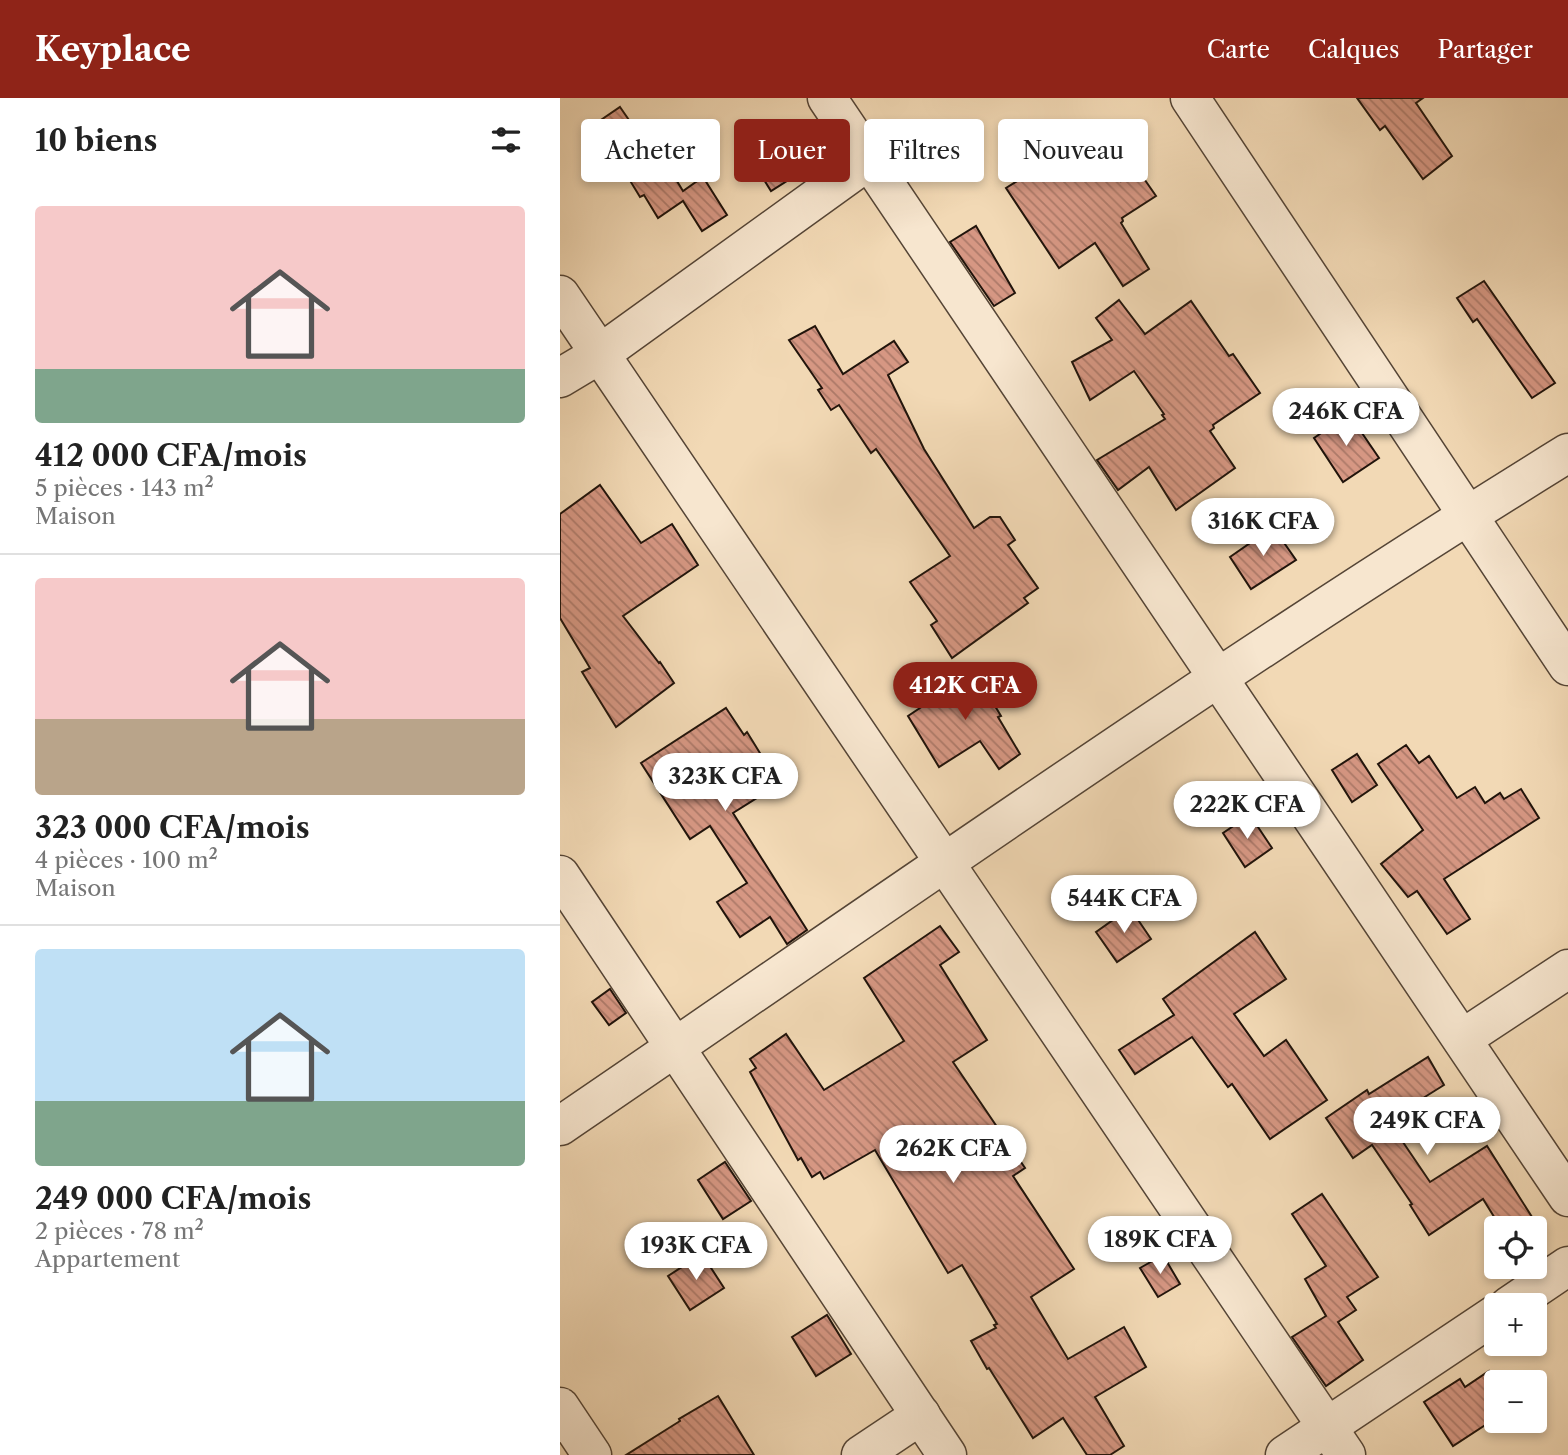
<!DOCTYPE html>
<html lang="fr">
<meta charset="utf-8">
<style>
body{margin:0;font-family:"Libre Caslon Text",serif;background:#f2f2f2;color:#222;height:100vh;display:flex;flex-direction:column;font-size:26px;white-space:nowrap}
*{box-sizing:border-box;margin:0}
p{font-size:23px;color:#767676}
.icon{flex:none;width:38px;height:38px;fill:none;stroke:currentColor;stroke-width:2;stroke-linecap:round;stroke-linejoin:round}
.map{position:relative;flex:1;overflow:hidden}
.sheet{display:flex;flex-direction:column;background:#fff;width:560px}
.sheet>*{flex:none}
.guide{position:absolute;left:21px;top:21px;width:665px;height:63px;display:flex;gap:14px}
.buttons{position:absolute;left:924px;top:1118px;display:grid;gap:14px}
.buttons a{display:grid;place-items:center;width:63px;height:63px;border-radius:7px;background:#fff;box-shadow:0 4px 10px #0003;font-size:35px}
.price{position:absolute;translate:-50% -60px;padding:0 16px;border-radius:24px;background:#fff;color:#222;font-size:23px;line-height:46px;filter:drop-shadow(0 2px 4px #0008)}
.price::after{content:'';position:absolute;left:50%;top:42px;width:21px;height:16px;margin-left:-10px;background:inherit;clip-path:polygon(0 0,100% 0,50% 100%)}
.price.selected{background:#8f2418;color:#fff}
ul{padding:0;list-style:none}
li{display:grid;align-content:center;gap:14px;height:371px;padding:0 35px}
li+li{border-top:2px solid #e0e0e0}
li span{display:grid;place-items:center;height:217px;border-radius:7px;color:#555}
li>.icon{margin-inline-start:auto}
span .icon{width:126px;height:126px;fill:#fffc;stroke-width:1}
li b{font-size:30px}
h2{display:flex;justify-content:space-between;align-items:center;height:84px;padding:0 35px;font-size:30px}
.pill{padding:0 24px;border-radius:7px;background:#fff;box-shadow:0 4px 10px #0003;font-size:24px;line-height:63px}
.pill.selected{background:#8f2418;color:#fff}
header{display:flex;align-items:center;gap:42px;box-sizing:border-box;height:98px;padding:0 35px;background:#8f2418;color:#fff}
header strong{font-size:33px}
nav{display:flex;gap:38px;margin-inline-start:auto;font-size:24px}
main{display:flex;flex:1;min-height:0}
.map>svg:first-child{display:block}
.building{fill:url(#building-back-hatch);stroke:#21140b;stroke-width:2}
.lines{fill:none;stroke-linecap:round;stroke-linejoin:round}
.minor-casing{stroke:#554536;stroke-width:41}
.minor{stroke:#f7e6cf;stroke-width:38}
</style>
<header>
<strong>Keyplace</strong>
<nav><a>Carte</a><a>Calques</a><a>Partager</a></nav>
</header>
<main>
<section class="sheet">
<h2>10 biens<svg class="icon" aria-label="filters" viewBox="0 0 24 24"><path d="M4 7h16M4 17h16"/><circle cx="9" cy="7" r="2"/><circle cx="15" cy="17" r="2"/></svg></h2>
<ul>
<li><span style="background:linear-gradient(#f6c9c9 75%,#7fa58c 0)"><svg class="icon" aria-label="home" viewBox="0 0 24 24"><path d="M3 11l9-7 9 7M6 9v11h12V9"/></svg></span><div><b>412 000 CFA/mois</b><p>5 pièces · 143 m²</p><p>Maison</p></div></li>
<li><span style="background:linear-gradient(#f6c9c9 65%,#b9a48a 0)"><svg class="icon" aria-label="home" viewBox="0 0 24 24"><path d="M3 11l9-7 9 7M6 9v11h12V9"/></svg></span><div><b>323 000 CFA/mois</b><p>4 pièces · 100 m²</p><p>Maison</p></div></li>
<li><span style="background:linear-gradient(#bfe0f5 70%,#7fa58c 0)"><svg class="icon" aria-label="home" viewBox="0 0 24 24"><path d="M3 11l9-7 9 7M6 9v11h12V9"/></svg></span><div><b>249 000 CFA/mois</b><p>2 pièces · 78 m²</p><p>Appartement</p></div></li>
</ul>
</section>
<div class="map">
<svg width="1008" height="1357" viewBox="0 0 1008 1357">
<defs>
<pattern id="building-back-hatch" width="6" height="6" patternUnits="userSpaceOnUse" patternTransform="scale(1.75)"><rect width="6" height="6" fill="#d69783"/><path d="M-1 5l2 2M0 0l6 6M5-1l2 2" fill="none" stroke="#ad7a69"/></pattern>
</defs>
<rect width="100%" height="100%" fill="#f2d9b5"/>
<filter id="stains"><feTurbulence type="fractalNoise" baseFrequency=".00286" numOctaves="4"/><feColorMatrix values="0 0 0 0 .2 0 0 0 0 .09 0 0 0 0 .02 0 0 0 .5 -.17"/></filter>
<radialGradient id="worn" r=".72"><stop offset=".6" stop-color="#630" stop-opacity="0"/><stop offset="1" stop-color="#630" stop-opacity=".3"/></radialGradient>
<g class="building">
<path d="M797 0H863L856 5 892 58 863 81 825 28 820 32Z"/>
<path d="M60 9 89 51 95 47 123 93 143 79 167 117 142 133 123 103 98 120 84 97 80 99 60 66 45 75 28 48 43 38 35 26Z"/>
<path d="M222 26 249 69 211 93 184 50Z"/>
<path d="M532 36 561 83 578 72 596 98 562 120 563 123 561 125 589 171 563 188 535 145 499 170 446 90Z"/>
<path d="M416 128 455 195 434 208 390 144Z"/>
<path d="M924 183 995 285 972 300 917 221 913 224 897 200Z"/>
<path d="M559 202 585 236 631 203 669 258 673 256 700 295 653 327 654 330 650 333 675 370 616 412 589 369 558 392 537 362 605 321 602 317 604 316 574 273 530 302 512 264 552 242 536 220Z"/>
<path d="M255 228 283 276 334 243 348 264 328 277 364 351 414 430 430 419H440L455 442 448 447 478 490 464 500 468 505 392 560 371 527 377 523 350 484 390 458 316 351 311 355 279 307 271 312 258 292 262 290 229 242Z"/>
<path d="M789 316 819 360 783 384 754 340Z"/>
<path d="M40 387 81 445 112 426 138 467 63 518 99 565 100 564 114 585 56 629 22 574 30 570 0 520V416Z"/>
<path d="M713 429 736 462 691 491 670 459Z"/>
<path d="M420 570 443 603 435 608 441 618 438 619 460 656 439 671 420 643 379 669 348 618Z"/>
<path d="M166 610 184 637 187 634 219 686 173 715 247 832 227 846 210 819 180 839 157 804 187 785 150 728 130 741 81 665Z"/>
<path d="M846 647 859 665 869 658 897 700 915 689 925 705 940 695 944 701 961 691 979 720 884 781 910 821 887 836 857 793 848 799 821 766 863 732 818 666Z"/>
<path d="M797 656 817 687 792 704 772 672Z"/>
<path d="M690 717 712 750 685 769 663 735Z"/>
<path d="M570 810 591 841 557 864 536 834Z"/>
<path d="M380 828 399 854 380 867 427 942 393 964 465 1070 453 1078 514 1171 471 1199 508 1261 564 1229 586 1269 535 1299 564 1348 550 1357H527L503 1320 473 1340 429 1270 427 1271 411 1243 436 1230 434 1227 437 1226 402 1167 388 1175 315 1052 264 1081 260 1074 252 1079 241 1060 238 1062 190 974 196 970 190 961 226 936 264 992 344 943 304 880Z"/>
<path d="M695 834 726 881 674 916 704 958 726 942 767 1002 710 1041 672 986 668 989 632 939 575 976 559 952 614 917 603 901Z"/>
<path d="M50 891 66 915 49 927 32 904Z"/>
<path d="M868 959 884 987 828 1022 870 1084 927 1048 979 1130H941L923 1101 869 1137 850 1107 852 1106 812 1047 793 1060 766 1020 807 992 809 996Z"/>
<path d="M165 1064 191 1103 163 1121 138 1082Z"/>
<path d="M762 1096 818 1179 787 1199 796 1212 778 1224 803 1262 766 1288 732 1239 766 1218 745 1181 766 1168 732 1116Z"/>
<path d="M142 1156 164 1190 130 1212 108 1178Z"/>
<path d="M603 1157 620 1186 598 1199 580 1170Z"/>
<path d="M267 1217 291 1256 256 1278 232 1239Z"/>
<path d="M929 1273 936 1284V1320L893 1348 864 1304 900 1281 905 1289Z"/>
<path d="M158 1298 194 1357H66L120 1323 119 1321Z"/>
</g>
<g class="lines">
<g class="minor-casing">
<g id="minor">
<path d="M267 0 1008 1099"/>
<path d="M630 0 1008 568"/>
<path d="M0 197 786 1357"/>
<path d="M0 280 40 256 309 62"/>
<path d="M0 777 387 1357"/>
<path d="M902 941 1008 871"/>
<path d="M0 1028C333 801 664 567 1008 355"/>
<path d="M949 1208 1008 1168"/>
<path d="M0 1309 32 1357"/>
<path d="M301 1357 361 1317"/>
<path d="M725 1357 936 1216"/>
</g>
</g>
<use href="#minor" class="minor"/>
</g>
<rect width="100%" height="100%" filter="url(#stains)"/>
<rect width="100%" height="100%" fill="url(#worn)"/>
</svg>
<div class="buttons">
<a><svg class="icon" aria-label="locate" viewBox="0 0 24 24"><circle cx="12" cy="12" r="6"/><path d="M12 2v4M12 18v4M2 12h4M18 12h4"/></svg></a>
<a>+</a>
<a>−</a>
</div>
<b class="price" style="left:786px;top:350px">246K CFA</b>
<b class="price" style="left:703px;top:460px">316K CFA</b>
<b class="price selected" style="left:405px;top:624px">412K CFA</b>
<b class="price" style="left:165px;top:715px">323K CFA</b>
<b class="price" style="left:687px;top:743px">222K CFA</b>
<b class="price" style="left:564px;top:837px">544K CFA</b>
<b class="price" style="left:867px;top:1059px">249K CFA</b>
<b class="price" style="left:393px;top:1087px">262K CFA</b>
<b class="price" style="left:600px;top:1178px">189K CFA</b>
<b class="price" style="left:136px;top:1184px">193K CFA</b>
<div class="guide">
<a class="pill">Acheter</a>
<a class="pill selected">Louer</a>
<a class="pill">Filtres</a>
<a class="pill">Nouveau</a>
</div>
</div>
</main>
